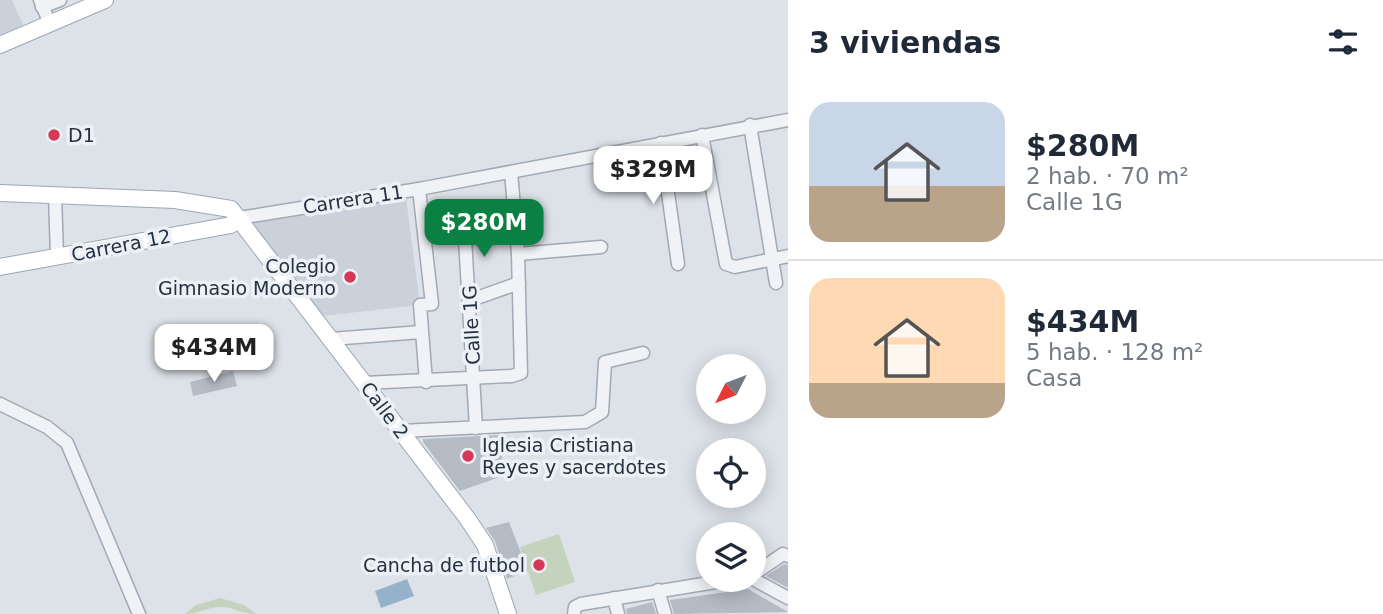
<!DOCTYPE html>
<html lang="es">
<meta charset="utf-8">
<style>
body{margin:0;font-family:"DejaVu Sans",sans-serif;background:#f6f6f7;color:#1f2937;height:100vh;display:flex;flex-direction:column;font-size:26px;white-space:nowrap}
*{box-sizing:border-box;margin:0}
p{font-size:23px;color:#747a83}
.icon{flex:none;width:38px;height:38px;fill:none;stroke:currentColor;stroke-width:2;stroke-linecap:round;stroke-linejoin:round}
.map{position:relative;flex:1;overflow:hidden}
.sheet{display:flex;flex-direction:column;background:#fff;width:595px}
.sheet>*{flex:none}
.needle{width:46px;rotate:228deg}
.controls{position:absolute;left:696px;top:354px;display:grid;gap:14px}
.controls a{display:grid;place-items:center;width:70px;height:70px;border-radius:50%;background:#fff;box-shadow:0 4px 18px #0003;font-size:35px}
.price{position:absolute;translate:-50% -60px;padding:0 16px;border-radius:14px;background:#fff;color:#222;font-size:23px;line-height:46px;filter:drop-shadow(0 2px 4px #0008)}
.price::after{content:'';position:absolute;left:50%;top:42px;width:21px;height:16px;margin-left:-10px;background:inherit;clip-path:polygon(0 0,100% 0,50% 100%)}
.price.selected{background:#0b8043;color:#fff}
ul{padding:0;list-style:none}
li{display:flex;align-items:center;gap:21px;height:175px;padding:0 21px}
li+li{border-top:2px solid #e0e1e3}
li span{display:grid;place-items:center;flex:none;width:196px;height:140px;border-radius:21px;color:#555}
li>.icon{margin-inline-start:auto}
span .icon{width:84px;height:84px;fill:#fffc;stroke-width:1}
li b{font-size:30px}
h2{display:flex;justify-content:space-between;align-items:center;height:84px;padding:0 21px;font-size:30px}
main{display:flex;flex:1;min-height:0}
.map>svg:first-child{display:block}
.built{fill:#cbd1da}
.green{fill:#c4d3bd}
.water{fill:#95b2cb}
.building{fill:#b4bbc5}
.lines{fill:none;stroke-linecap:round;stroke-linejoin:round}
.minor-casing{stroke:#a2a9b2;stroke-width:15}
.major-casing{stroke:#9ba7b5;stroke-width:18}
.minor{stroke:#f0f2f6;stroke-width:12}
.major{stroke:#fff;stroke-width:16}
.poi-dot{fill:#d83858;stroke:#ecf1f6;stroke-width:2.5}
.labels{text-anchor:middle;stroke-width:7;stroke-linejoin:round;paint-order:stroke}
.poi-label{font-size:19px;fill:#253040;stroke:#ecf1f6;text-anchor:start}
.street-label{font-size:19px;fill:#253040;stroke:#ecf1f6}
</style>
<main>
<div class="map">
<svg width="788" height="614" viewBox="0 0 788 614">
<rect width="100%" height="100%" fill="#dde2e8"/>
<g class="built">
<path d="M0 0H12L27 34 0 45Z"/>
<path d="M405 190 420 305 314 317 239 218Z"/>
</g>
<g class="green">
<path d="M559 534 575 582 536 595 520 547Z"/>
<path d="M220 598 244 605 256 614C243 614 235 608 223 607 209 606 199 614 185 614L196 605Z"/>
</g>
<path class="water" d="M407 579 414 596 381 608 375 591Z"/>
<g class="building">
<path d="M233 371 237 386 193 396 190 382Z"/>
<path d="M500 435 503 470 497 478 460 491 423 442V439Z"/>
<path d="M509 522 528 571 507 579 495 541 486 528Z"/>
<path d="M784 564 788 565V588L766 576Z"/>
<path d="M748 589 788 612 674 614 670 600Z"/>
<path d="M652 602 656 614H627L626 609Z"/>
</g>
<g class="lines">
<g class="minor-casing">
<g id="minor">
<path d="M40 0 50 24"/>
<path d="M42 7 60 0"/>
<path d="M750 125 776 283"/>
<path d="M702 135 726 264 735 267 788 256"/>
<path d="M661 143 678 264"/>
<path d="M419 189 432 304 420 305 426 382"/>
<path d="M55 195 57 256"/>
<path d="M239 218 419 189 788 120"/>
<path d="M464 221 476 428"/>
<path d="M518 254 601 247"/>
<path d="M471 300 519 283"/>
<path d="M331 339 421 332"/>
<path d="M364 383 512 376 521 373 518 254 511 172"/>
<path d="M0 404 47 427 67 443 139 614"/>
<path d="M400 431 585 422 602 412 605 362 643 353"/>
<path d="M754 574 783 554 788 556"/>
<path d="M753 579 788 598"/>
<path d="M658 590 665 614"/>
<path d="M614 598 618 614"/>
<path d="M574 614 575 607 581 604 734 579"/>
</g>
</g>
<g class="major-casing">
<g id="major">
<path d="M0 45 105 0"/>
<path d="M0 193 175 200 231 209 467 518 485 545 508 614"/>
<path d="M0 267 231 225 239 218"/>
</g>
</g>
<use href="#minor" class="minor"/>
<use href="#major" class="major"/>
</g>
<g class="poi-dot">
<circle cx="54" cy="135" r="7"/>
<circle cx="350" cy="277" r="7"/>
<circle cx="468" cy="456" r="7"/>
<circle cx="539" cy="565" r="7"/>
</g>
<g class="labels">
<g class="poi-label">
<text x="68" y="142">D1</text>
<text x="336" y="273" text-anchor="end">Colegio<tspan x="336" dy="22">Gimnasio Moderno</tspan></text>
<text x="482" y="452">Iglesia Cristiana<tspan x="482" dy="22">Reyes y sacerdotes</tspan></text>
<text x="525" y="572" text-anchor="end">Cancha de futbol</text>
</g>
<g class="street-label">
<text transform="translate(353 199) rotate(-9)" y="7">Carrera 11</text>
<text transform="translate(121 245) rotate(-11)" y="7">Carrera 12</text>
<text transform="translate(471 325) rotate(-93)" y="7">Calle 1G</text>
<text transform="translate(385 410) rotate(53)" y="7">Calle 2</text>
</g>
</g>
</svg>
<div class="controls">
<a><svg class="needle" viewBox="-14 -14 28 28"><path d="M0-13l5 13h-10z" fill="#e53935"/><path d="M0 13l5-13h-10z" fill="#747a83"/></svg></a>
<a><svg class="icon" aria-label="locate" viewBox="0 0 24 24"><circle cx="12" cy="12" r="6"/><path d="M12 2v4M12 18v4M2 12h4M18 12h4"/></svg></a>
<a><svg class="icon" aria-label="layers" viewBox="0 0 24 24"><path d="M12 4l9 5-9 5-9-5zM3 14l9 5 9-5"/></svg></a>
</div>
<b class="price" style="left:653px;top:206px">$329M</b>
<b class="price selected" style="left:484px;top:259px">$280M</b>
<b class="price" style="left:214px;top:384px">$434M</b>
</div>
<section class="sheet">
<h2>3 viviendas<svg class="icon" aria-label="filters" viewBox="0 0 24 24"><path d="M4 7h16M4 17h16"/><circle cx="9" cy="7" r="2"/><circle cx="15" cy="17" r="2"/></svg></h2>
<ul>
<li><span style="background:linear-gradient(#c9d6e8 60%,#b9a48a 0)"><svg class="icon" aria-label="home" viewBox="0 0 24 24"><path d="M3 11l9-7 9 7M6 9v11h12V9"/></svg></span><div><b>$280M</b><p>2 hab. · 70 m²</p><p>Calle 1G</p></div></li>
<li><span style="background:linear-gradient(#ffd9b3 75%,#b9a48a 0)"><svg class="icon" aria-label="home" viewBox="0 0 24 24"><path d="M3 11l9-7 9 7M6 9v11h12V9"/></svg></span><div><b>$434M</b><p>5 hab. · 128 m²</p><p>Casa</p></div></li>
</ul>
</section>
</main>
